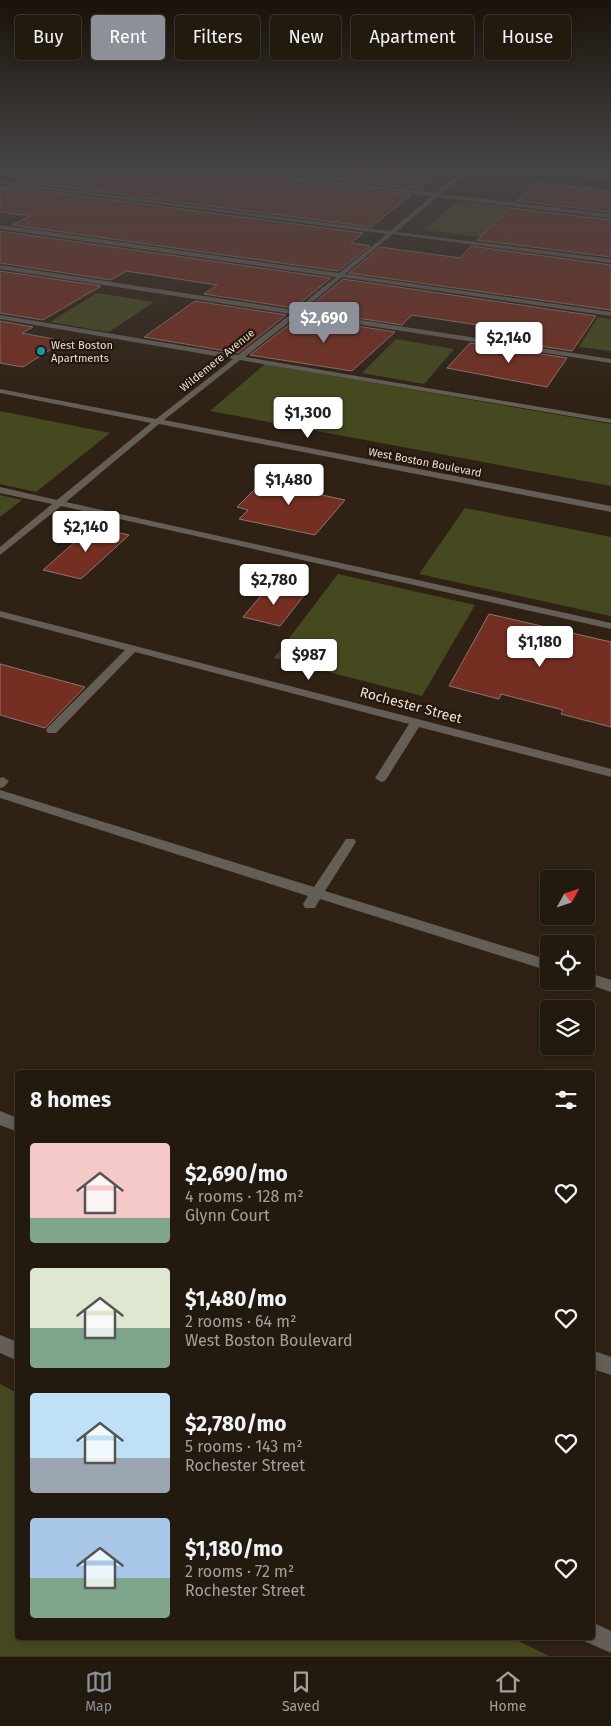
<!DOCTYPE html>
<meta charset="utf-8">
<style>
body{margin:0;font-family:"Fira Sans",sans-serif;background:#2f271d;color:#f1f3f6;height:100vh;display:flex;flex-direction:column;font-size:19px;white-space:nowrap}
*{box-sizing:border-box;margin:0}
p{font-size:16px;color:#a3a19e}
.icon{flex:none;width:28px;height:28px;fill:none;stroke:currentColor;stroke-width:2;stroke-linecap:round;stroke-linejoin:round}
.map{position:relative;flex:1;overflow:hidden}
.details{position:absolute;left:15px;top:1070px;width:580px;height:570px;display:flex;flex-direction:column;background:#231a0f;border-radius:5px;box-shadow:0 2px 8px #0003,0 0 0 1px #40382f}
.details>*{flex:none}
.guide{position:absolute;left:15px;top:15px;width:581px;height:45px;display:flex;gap:10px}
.needle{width:32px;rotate:50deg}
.buttons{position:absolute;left:540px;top:870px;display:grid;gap:10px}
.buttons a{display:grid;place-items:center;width:55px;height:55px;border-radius:5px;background:#231a0f;box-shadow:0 2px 8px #0003,0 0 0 1px #40382f;font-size:25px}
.price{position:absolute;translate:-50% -42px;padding:0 11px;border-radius:5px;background:#fff;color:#222;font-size:16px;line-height:32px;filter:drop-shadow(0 1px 2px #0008)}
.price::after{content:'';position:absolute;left:50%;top:30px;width:15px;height:11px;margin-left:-8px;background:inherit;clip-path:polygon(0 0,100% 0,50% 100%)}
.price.current{background:#8c9099;color:#fff}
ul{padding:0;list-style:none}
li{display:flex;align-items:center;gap:15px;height:125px;padding:0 15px}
li span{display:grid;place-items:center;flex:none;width:140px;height:100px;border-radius:5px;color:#555}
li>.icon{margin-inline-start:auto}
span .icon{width:60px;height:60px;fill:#fffc;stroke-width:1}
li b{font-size:21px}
h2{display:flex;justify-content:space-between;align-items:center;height:60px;padding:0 15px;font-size:21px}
.pill{padding:0 18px;border-radius:5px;background:#231a0f;box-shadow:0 2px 8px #0003,0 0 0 1px #40382f;font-size:18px;line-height:45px}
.pill.current{background:#8c9099;color:#fff}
.dock{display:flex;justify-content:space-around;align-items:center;height:70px;border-top:1px solid #40382f;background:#231a0f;font-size:14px;color:#a3a19e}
.dock a{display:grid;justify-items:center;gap:2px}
.dock .current{color:#8c9099}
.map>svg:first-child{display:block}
.green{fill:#46491f}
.building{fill:#752f22;stroke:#8d7670}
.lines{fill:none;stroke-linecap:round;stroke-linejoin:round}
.minor{fill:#645e57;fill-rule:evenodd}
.culture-dot{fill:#0f9aa8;stroke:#25180b;stroke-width:2}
.labels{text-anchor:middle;stroke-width:4.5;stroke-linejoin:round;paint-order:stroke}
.far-poi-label{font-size:11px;fill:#e8dfd7;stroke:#25180b;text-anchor:start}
.far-street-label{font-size:11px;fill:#e8dfd7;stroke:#25180b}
.street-label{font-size:14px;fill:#e8dfd7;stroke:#25180b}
</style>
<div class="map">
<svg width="611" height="1656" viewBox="0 0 611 1656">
<rect width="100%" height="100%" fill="#2f2214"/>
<g class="green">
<path d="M458 201 511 207 481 237 424 230Z"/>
<path d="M97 293 154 302 109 332 50 322Z"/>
<path d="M598 317 611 319V351L579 347Z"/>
<path d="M396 339 454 349 424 384 362 373Z"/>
<path d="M265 364 611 424V486L210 411Z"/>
<path d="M0 411 110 433 36 492 0 484Z"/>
<path d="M0 495 22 500 0 517Z"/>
<path d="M465 508 611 537V616L419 574Z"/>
<path d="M338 574 475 605 422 696 274 658Z"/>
<path d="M0 1384 17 1393 18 1638H512L549 1656H0Z"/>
</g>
<g class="building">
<path d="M48 167H198L411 195 371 227 17 181Z"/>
<path d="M234 167H401L442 172 419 189Z"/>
<path d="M535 182 611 191V212L517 201Z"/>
<path d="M7 186 363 233 351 243 370 246 338 271 12 225 30 216 0 212V189Z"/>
<path d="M510 208 611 220V257L477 240Z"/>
<path d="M0 231 331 278 294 308 204 294 217 285 126 271 111 280 0 263Z"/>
<path d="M471 246 611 265V310L349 273 380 247 460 258Z"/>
<path d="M0 271 101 286 43 320 0 313Z"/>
<path d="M343 279 596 316 572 351 476 336 485 326 412 315 402 325 306 310Z"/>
<path d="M195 301 286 315 238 353 144 337Z"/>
<path d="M299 317 395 332 352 371 250 355Z"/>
<path d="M0 321 33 327 22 333 64 341 23 367 0 363Z"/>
<path d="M470 343 567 358 547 387 447 368Z"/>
<path d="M270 474 307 481 299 490 345 500 315 535 239 519 248 510 237 507Z"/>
<path d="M92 527 129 535 81 579 43 570Z"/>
<path d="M270 585 305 594 280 626 243 617Z"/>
<path d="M489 614 611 642V727L561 714 563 710 501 694 499 699 449 686Z"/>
<path d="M0 664 85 687 45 728 0 715Z"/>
</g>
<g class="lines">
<g class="minor">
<path d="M200 167H216L435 193 469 167H474L440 194 611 214V218L437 197 396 232 611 259V263L393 234 345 274 611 312V316L342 277 302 311 611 359V363L298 315 245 357 611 419V423L240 360 164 420 611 506V512L159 424 66 502 611 623V629L61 506 0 555V547L52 504 0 493V487L57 500 151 423 0 393V389L156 419 233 359 0 319V315L238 355 291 314 0 269V265L295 310 336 277 0 229V225L339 273 387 234 0 183V181L390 231 432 196Z"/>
<path d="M505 167H522L611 178V180Z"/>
<path d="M0 611 611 769V777L419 727 385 781 381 782 375 778 409 724 135 652 56 733H48L46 730 48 727 125 650 0 617Z"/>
<path d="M3 777 9 781 4 787 0 788V778Z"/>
<path d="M0 790 314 887 346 839H354L356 842 325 891 549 960V971L320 899 315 908H305L303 904 308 896 0 798Z"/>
<path d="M586 972 611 980V992L581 982 586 981Z"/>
<path d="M0 1111 18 1118V1132L0 1125Z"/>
<path d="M0 1335 18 1342V1361L0 1353Z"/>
<path d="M592 1350 611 1357V1375L592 1369Z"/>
<path d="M592 1622 611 1631V1653L584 1641 583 1638H592Z"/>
</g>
</g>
<linearGradient id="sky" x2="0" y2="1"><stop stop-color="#1a130b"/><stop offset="0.42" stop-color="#474445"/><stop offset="1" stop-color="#474445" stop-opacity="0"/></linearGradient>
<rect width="611" height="399" fill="url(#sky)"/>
<circle class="culture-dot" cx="41" cy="351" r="5"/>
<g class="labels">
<g class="far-poi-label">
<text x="51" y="349">West Boston<tspan x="51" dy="13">Apartments</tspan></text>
</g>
<g class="far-street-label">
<text transform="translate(217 360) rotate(-39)" y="4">Wildemere Avenue</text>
<text transform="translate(425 462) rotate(11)" y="4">West Boston Boulevard</text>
</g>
<g class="street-label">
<text transform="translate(411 705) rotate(15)" y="5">Rochester Street</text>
</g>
</g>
</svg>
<div class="buttons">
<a><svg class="needle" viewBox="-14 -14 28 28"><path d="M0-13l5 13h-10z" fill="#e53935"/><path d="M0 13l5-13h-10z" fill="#a3a19e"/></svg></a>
<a><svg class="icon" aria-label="locate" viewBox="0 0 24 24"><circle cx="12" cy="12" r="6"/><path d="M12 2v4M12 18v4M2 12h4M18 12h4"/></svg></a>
<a><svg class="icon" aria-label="layers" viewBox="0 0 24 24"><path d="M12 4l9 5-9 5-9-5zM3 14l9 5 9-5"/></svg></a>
</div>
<b class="price current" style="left:324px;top:344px">$2,690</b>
<b class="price" style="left:509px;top:364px">$2,140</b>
<b class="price" style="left:308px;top:439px">$1,300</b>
<b class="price" style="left:289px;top:506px">$1,480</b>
<b class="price" style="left:86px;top:553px">$2,140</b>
<b class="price" style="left:274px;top:606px">$2,780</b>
<b class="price" style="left:540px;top:668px">$1,180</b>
<b class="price" style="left:309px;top:681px">$987</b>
<div class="guide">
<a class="pill">Buy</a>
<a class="pill current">Rent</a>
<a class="pill">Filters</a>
<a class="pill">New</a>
<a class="pill">Apartment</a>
<a class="pill">House</a>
</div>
<section class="details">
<h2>8 homes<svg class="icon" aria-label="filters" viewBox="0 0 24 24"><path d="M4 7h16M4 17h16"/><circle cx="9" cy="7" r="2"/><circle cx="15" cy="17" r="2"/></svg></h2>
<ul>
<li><span style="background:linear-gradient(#f6c9c9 75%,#7fa58c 0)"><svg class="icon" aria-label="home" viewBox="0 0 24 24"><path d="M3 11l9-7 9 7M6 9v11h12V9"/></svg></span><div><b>$2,690/mo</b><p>4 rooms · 128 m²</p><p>Glynn Court</p></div><svg class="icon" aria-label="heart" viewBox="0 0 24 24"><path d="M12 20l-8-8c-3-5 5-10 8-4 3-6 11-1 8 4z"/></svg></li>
<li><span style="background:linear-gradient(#dfe7d0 60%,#7fa58c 0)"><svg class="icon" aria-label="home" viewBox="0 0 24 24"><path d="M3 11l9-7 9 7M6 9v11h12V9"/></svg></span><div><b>$1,480/mo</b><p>2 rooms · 64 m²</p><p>West Boston Boulevard</p></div><svg class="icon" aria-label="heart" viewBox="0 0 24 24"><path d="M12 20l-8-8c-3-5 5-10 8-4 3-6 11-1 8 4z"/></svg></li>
<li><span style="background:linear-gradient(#bfe0f5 65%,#9aa5b1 0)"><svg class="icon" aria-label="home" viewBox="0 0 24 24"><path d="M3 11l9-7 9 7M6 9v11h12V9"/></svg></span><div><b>$2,780/mo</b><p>5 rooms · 143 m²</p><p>Rochester Street</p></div><svg class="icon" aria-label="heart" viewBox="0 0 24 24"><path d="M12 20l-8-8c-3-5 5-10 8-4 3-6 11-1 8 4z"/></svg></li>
<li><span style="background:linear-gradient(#a9c7e8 60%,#7fa58c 0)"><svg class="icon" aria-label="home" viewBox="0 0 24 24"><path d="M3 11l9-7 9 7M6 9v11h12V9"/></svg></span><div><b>$1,180/mo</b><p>2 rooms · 72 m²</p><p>Rochester Street</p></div><svg class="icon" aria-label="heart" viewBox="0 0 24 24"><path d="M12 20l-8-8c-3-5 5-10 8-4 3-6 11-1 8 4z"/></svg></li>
</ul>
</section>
</div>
<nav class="dock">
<a class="current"><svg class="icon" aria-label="map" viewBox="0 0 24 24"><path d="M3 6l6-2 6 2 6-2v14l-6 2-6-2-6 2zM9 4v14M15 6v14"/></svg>Map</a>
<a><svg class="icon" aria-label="saved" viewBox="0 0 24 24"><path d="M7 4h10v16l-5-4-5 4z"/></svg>Saved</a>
<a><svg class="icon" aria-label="home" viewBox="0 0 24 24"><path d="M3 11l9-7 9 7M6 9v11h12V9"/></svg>Home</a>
</nav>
